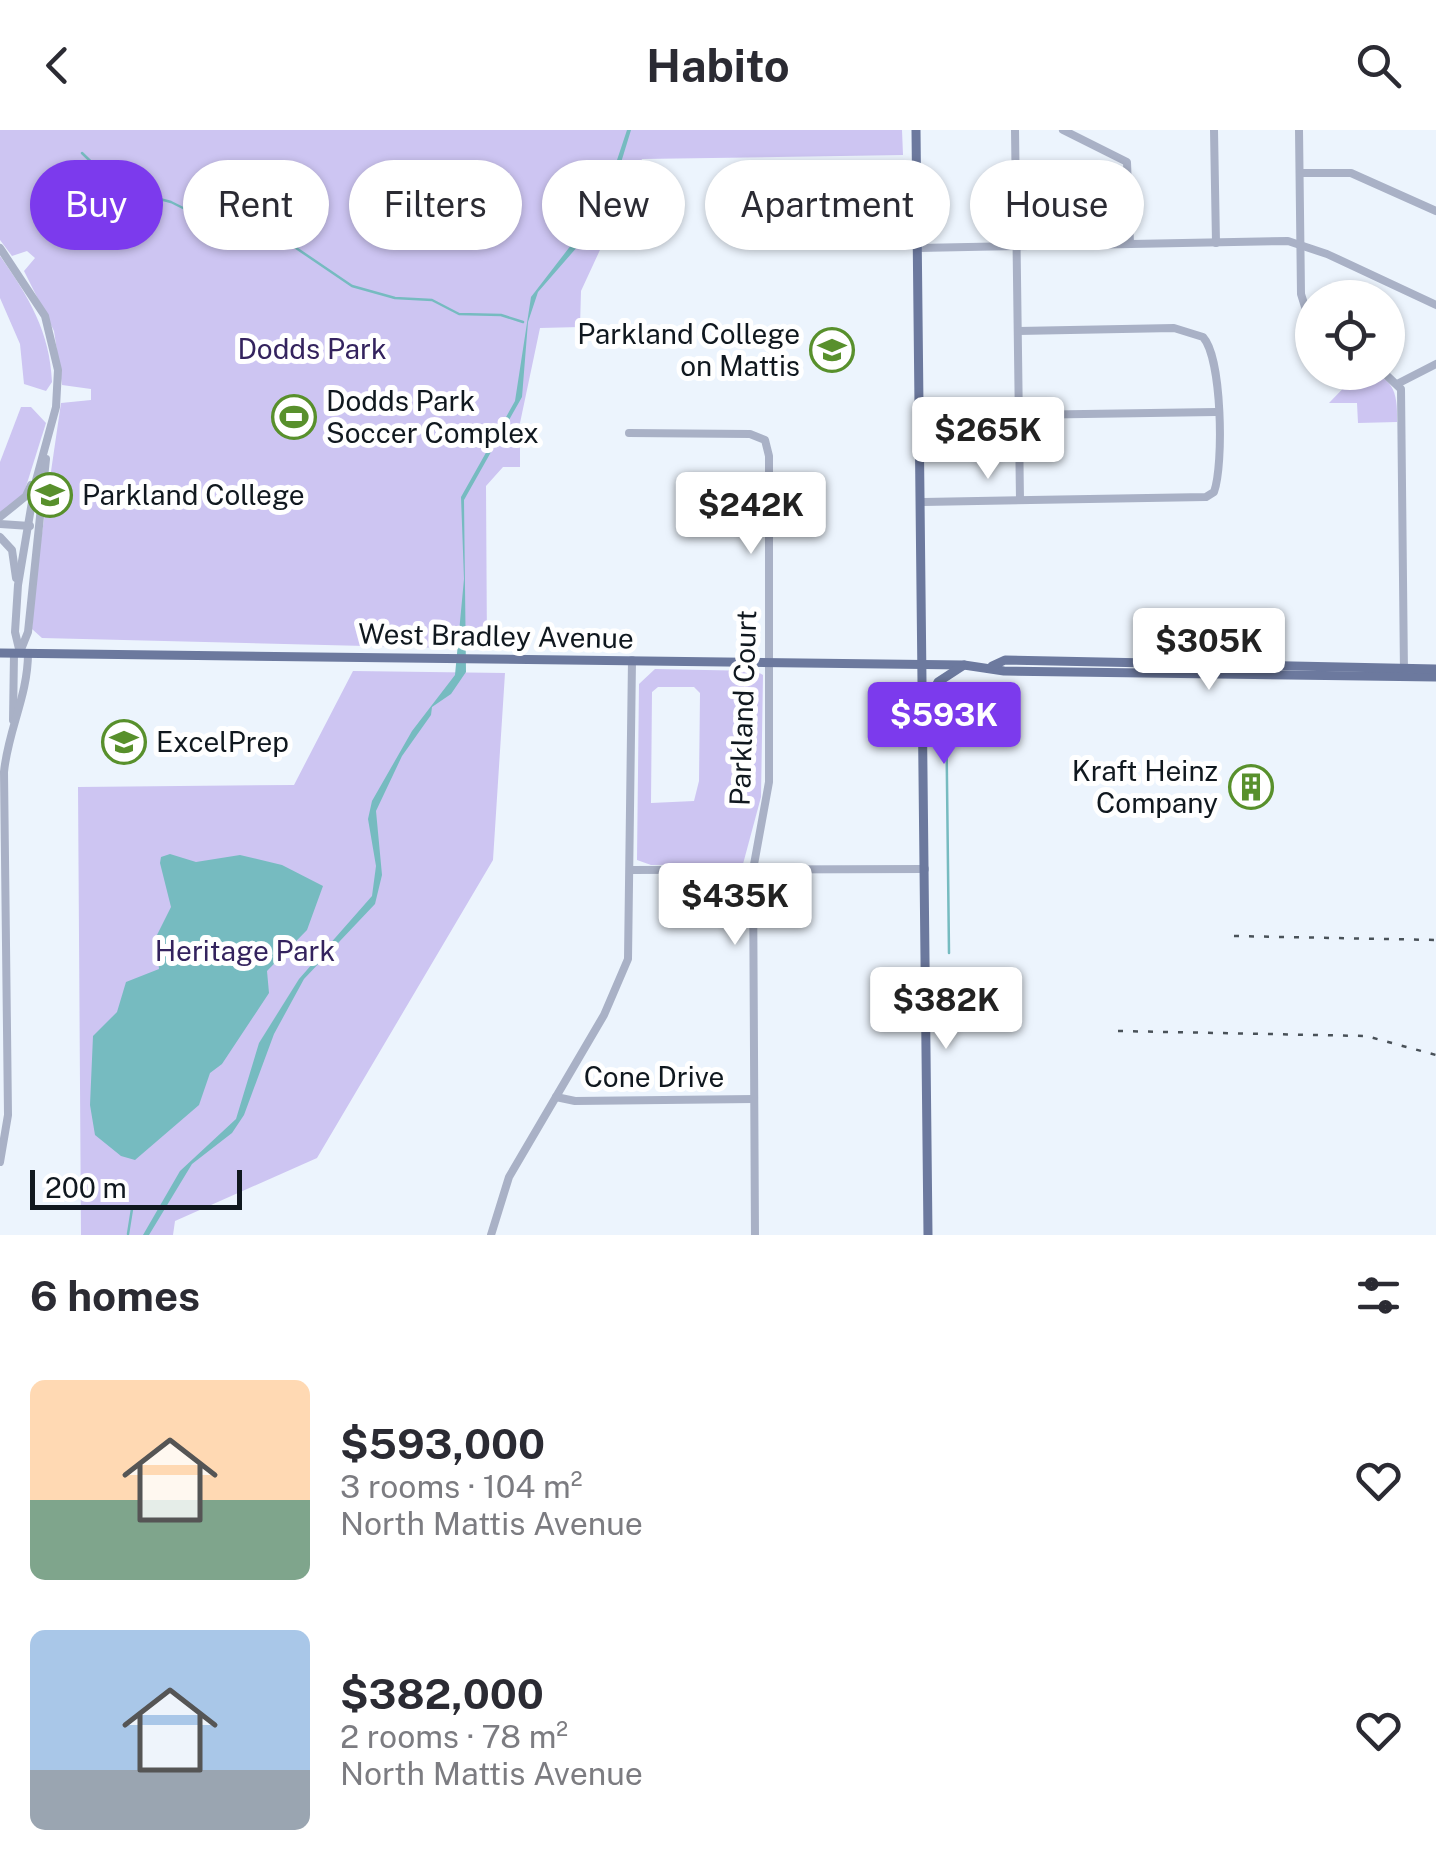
<!DOCTYPE html>
<meta charset="utf-8">
<style>
body{margin:0;font-family:"Public Sans",sans-serif;background:#f2f2f3;color:#2b2b33;height:100vh;display:flex;flex-direction:column;font-size:38px;white-space:nowrap}
*{box-sizing:border-box;margin:0}
p{font-size:32px;color:#7c7c81}
.icon{flex:none;width:55px;height:55px;fill:none;stroke:currentColor;stroke-width:2;stroke-linecap:round;stroke-linejoin:round}
.map{position:relative;height:1105px;overflow:hidden}
.panel{display:flex;flex-direction:column;background:#fff;flex:1}
.panel>*{flex:none}
.guide{position:absolute;left:30px;top:30px;width:1378px;height:90px;display:flex;gap:20px}
.buttons{position:absolute;left:1295px;top:150px;display:grid;gap:20px}
.buttons a{display:grid;place-items:center;width:110px;height:110px;border-radius:50%;background:#fff;box-shadow:0 2px 8px #0004;font-size:50px}
.scale{position:absolute;left:30px;bottom:25px;width:212px;box-sizing:border-box;padding-left:10px;border:5px solid #10181f;border-top:0;font-size:28px;line-height:35px;white-space:nowrap;color:#10181f;-webkit-text-stroke:8px #fff;paint-order:stroke}
.price{position:absolute;translate:-50% -85px;padding:0 22px;border-radius:10px;background:#fff;color:#222;font-size:32px;line-height:65px;filter:drop-shadow(0 2px 5px #0008)}
.price::after{content:'';position:absolute;left:50%;top:60px;width:30px;height:22px;margin-left:-15px;background:inherit;clip-path:polygon(0 0,100% 0,50% 100%)}
.price.selected{background:#7c3aed;color:#fff}
ul{padding:0;list-style:none}
li{display:flex;align-items:center;gap:30px;height:250px;padding:0 30px}
li span{display:grid;place-items:center;flex:none;width:280px;height:200px;border-radius:15px;color:#555}
li>.icon{margin-inline-start:auto}
span .icon{width:120px;height:120px;fill:#fffc;stroke-width:1}
li b{font-size:42px}
h2{display:flex;justify-content:space-between;align-items:center;height:120px;padding:0 30px;font-size:42px}
.pill{padding:0 35px;border-radius:45px;background:#fff;box-shadow:0 2px 8px #0004;font-size:35px;line-height:90px}
.pill.selected{background:#7c3aed;color:#fff}
header{display:flex;justify-content:space-between;align-items:center;height:130px;padding:0 30px;background:#fff;font-size:45px;font-weight:700}
.map>svg:first-child{display:block}
.green{fill:#cdc5f2;fill-rule:evenodd}
.water{fill:#76bbc0}
.lines{fill:none;stroke-linecap:round;stroke-linejoin:round}
.stream{stroke:#76bbc0;stroke-width:2.5}
.minor{stroke:#a9b1c6;stroke-width:8}
.major{stroke:#6c799e;stroke-width:9}
.rail{stroke:#495158;stroke-width:2.5;stroke-dasharray:5 10;stroke-linecap:butt}
.labels{text-anchor:middle;stroke-width:10;stroke-linejoin:round;paint-order:stroke}
.poi-label{font-size:28px;fill:#10181f;stroke:#fff;text-anchor:start}
.park-label{font-size:28px;fill:#34235e;stroke:#fff}
.street-label{font-size:28px;fill:#10181f;stroke:#fff}
</style>
<header><svg class="icon" aria-label="back" viewBox="0 0 24 24"><path d="M15 5l-7 7 7 7"/></svg>Habito<svg class="icon" aria-label="search" viewBox="0 0 24 24"><circle cx="10" cy="10" r="6"/><path d="M15 15l6 6"/></svg></header>
<div class="map">
<svg width="1436" height="1105" viewBox="0 0 1436 1105">
<rect width="100%" height="100%" fill="#ecf4fd"/>
<g class="green">
<path d="M0 0H902L903 25 642 29 581 161 580 197 540 198 520 293V337H503L486 356 487 519 42 508 32 499 35 451 61 273 91 270V259L62 255 54 201 24 141 35 128 27 121 12 126 0 110Z"/>
<path d="M0 126C29 167 50 202 52 252L46 261 24 254 20 214 0 168Z"/>
<path d="M1358 243C1393 243 1398 261 1397 292L1358 293 1357 273H1329Z"/>
<path d="M21 277H31L46 293 23 366 0 383V332Z"/>
<path d="M655 539 756 541 763 545 761 667 743 734 651 735 637 730 639 554ZM694 557 700 563 699 651 694 671 651 673 652 562 658 557Z"/>
<path d="M353 541 505 543 493 730 317 1028 175 1091 173 1105H81L78 657 294 655Z"/>
</g>
<g class="water">
<path d="M627 0H631L605 85 538 162 528 192 522 267 464 370 466 542 451 564 432 577 431 585 402 626 376 681 382 745 375 774 304 849 274 904 244 985 232 1003 192 1034 149 1105H143L180 1041 236 989 259 913 299 849 372 766 376 736 368 689 372 671 412 601 455 545 464 449 461 367 515 271 531 167 602 75Z"/>
<path d="M170 724 196 732 240 725 282 735 323 756 307 800 267 841 269 863 222 934 210 943 199 975 135 1030 121 1026 95 1005 90 975 93 906 117 882 126 852 159 839 156 807 171 777 160 733 161 727Z"/>
</g>
<g class="lines">
<g class="stream">
<path d="M82 23 118 58 171 72 219 96 274 103 352 156 395 168 432 170 459 184 501 185 523 192"/>
<path d="M946 567 949 823"/>
<path d="M128 1104 132 1079"/>
</g>
<g class="minor">
<path d="M1015 0 1020 370"/>
<path d="M1063 0 1127 32 1130 114"/>
<path d="M1214 0 1216 113"/>
<path d="M1299 0 1301 164 1312 199"/>
<path d="M1300 43H1351L1436 81"/>
<path d="M0 118 45 186 58 240 56 277 35 354 18 455 15 502 20 523"/>
<path d="M918 118 1288 111 1327 124 1436 175"/>
<path d="M1383 242 1401 259 1404 544"/>
<path d="M1399 253 1436 234"/>
<path d="M1019 285 1216 282"/>
<path d="M629 303 750 304 765 310 769 326V652L753 740 755 1105"/>
<path d="M923 372 1206 367 1214 362C1224 334 1222 228 1203 207L1174 198 1018 201"/>
<path d="M0 387 26 366 31 355"/>
<path d="M0 394 30 396"/>
<path d="M0 407 12 420 16 448"/>
<path d="M20 522 28 502 46 329"/>
<path d="M13 590 14 523"/>
<path d="M632 740 925 739"/>
<path d="M556 967 575 971 754 969"/>
<path d="M0 1032 8 985 4 642C8 600 28 566 28 523"/>
<path d="M491 1105 509 1047 604 885 628 829 632 530"/>
</g>
<g class="major">
<path d="M916 0 928 1105"/>
<path d="M0 523 964 535 1004 541 1436 547"/>
<path d="M992 536 1005 530 1436 539"/>
<path d="M924 579 938 552 964 535"/>
</g>
<g class="rail">
<path d="M1234 806 1436 810"/>
<path d="M1118 901 1366 906 1436 925"/>
</g>
</g>
<defs>
<g id="university-ring" transform="scale(2.25)"><circle r="9.5" fill="#fff" stroke="#58902c" stroke-width="1.5"/><path d="M0-5L7-2L0 1L-7-2ZM-4 1L0 2.5L4 1V4Q0 6-4 4Z" fill="#58902c"/></g>
<g id="stadium-ring" transform="scale(2.25)"><circle r="9.5" fill="#fff" stroke="#58902c" stroke-width="1.5"/><path d="M0-5a6.5 5 0 1 0 0 10a6.5 5 0 1 0 0-10ZM-3.5-1.8h7v3.6h-7Z" fill="#58902c"/></g>
<g id="school-ring" transform="scale(2.25)"><circle r="9.5" fill="#fff" stroke="#58902c" stroke-width="1.5"/><path d="M0-5L7-2L0 1L-7-2ZM-4 1L0 2.5L4 1V4Q0 6-4 4Z" fill="#58902c"/></g>
<g id="building-ring" transform="scale(2.25)"><circle r="9.5" fill="#fff" stroke="#58902c" stroke-width="1.5"/><path d="M-4-6H4V6H1V3H-1V6H-4ZM-2.5-4.3h1.7v1.8h-1.7ZM.8-4.3h1.7v1.8H.8ZM-2.5-1h1.7V.8h-1.7ZM.8-1h1.7V.8H.8Z" fill="#58902c"/></g>
</defs>
<g fill-rule="evenodd">
<use href="#university-ring" x="832" y="220"/>
<use href="#stadium-ring" x="294" y="287"/>
<use href="#university-ring" x="50" y="365"/>
<use href="#school-ring" x="124" y="612"/>
<use href="#building-ring" x="1251" y="657"/>
</g>
<g class="labels">
<g class="poi-label">
<text x="800" y="214" text-anchor="end">Parkland College<tspan x="800" dy="32">on Mattis</tspan></text>
<text x="326" y="281">Dodds Park<tspan x="326" dy="32">Soccer Complex</tspan></text>
<text x="82" y="375">Parkland College</text>
<text x="156" y="622">ExcelPrep</text>
<text x="1218" y="651" text-anchor="end">Kraft Heinz<tspan x="1218" dy="32">Company</tspan></text>
</g>
<g class="park-label">
<text x="312" y="229">Dodds Park</text>
<text x="245" y="831">Heritage Park</text>
</g>
<g class="street-label">
<text transform="translate(496 506) rotate(1)" y="10">West Bradley Avenue</text>
<text transform="translate(743 578) rotate(-88)" y="10">Parkland Court</text>
<text x="654" y="957">Cone Drive</text>
</g>
</g>
</svg>
<div class="buttons">
<a><svg class="icon" aria-label="locate" viewBox="0 0 24 24"><circle cx="12" cy="12" r="6"/><path d="M12 2v4M12 18v4M2 12h4M18 12h4"/></svg></a>
</div>
<div class="scale">200 m</div>
<b class="price" style="left:988px;top:352px">$265K</b>
<b class="price" style="left:751px;top:427px">$242K</b>
<b class="price" style="left:1209px;top:563px">$305K</b>
<b class="price selected" style="left:944px;top:637px">$593K</b>
<b class="price" style="left:735px;top:818px">$435K</b>
<b class="price" style="left:946px;top:922px">$382K</b>
<div class="guide">
<a class="pill selected">Buy</a>
<a class="pill">Rent</a>
<a class="pill">Filters</a>
<a class="pill">New</a>
<a class="pill">Apartment</a>
<a class="pill">House</a>
</div>
</div>
<section class="panel">
<h2>6 homes<svg class="icon" aria-label="filters" viewBox="0 0 24 24"><path d="M4 7h16M4 17h16"/><circle cx="9" cy="7" r="2"/><circle cx="15" cy="17" r="2"/></svg></h2>
<ul>
<li><span style="background:linear-gradient(#ffd9b3 60%,#7fa58c 0)"><svg class="icon" aria-label="home" viewBox="0 0 24 24"><path d="M3 11l9-7 9 7M6 9v11h12V9"/></svg></span><div><b>$593,000</b><p>3 rooms · 104 m²</p><p>North Mattis Avenue</p></div><svg class="icon" aria-label="heart" viewBox="0 0 24 24"><path d="M12 20l-8-8c-3-5 5-10 8-4 3-6 11-1 8 4z"/></svg></li>
<li><span style="background:linear-gradient(#a9c7e8 70%,#9aa5b1 0)"><svg class="icon" aria-label="home" viewBox="0 0 24 24"><path d="M3 11l9-7 9 7M6 9v11h12V9"/></svg></span><div><b>$382,000</b><p>2 rooms · 78 m²</p><p>North Mattis Avenue</p></div><svg class="icon" aria-label="heart" viewBox="0 0 24 24"><path d="M12 20l-8-8c-3-5 5-10 8-4 3-6 11-1 8 4z"/></svg></li>
</ul>
</section>
